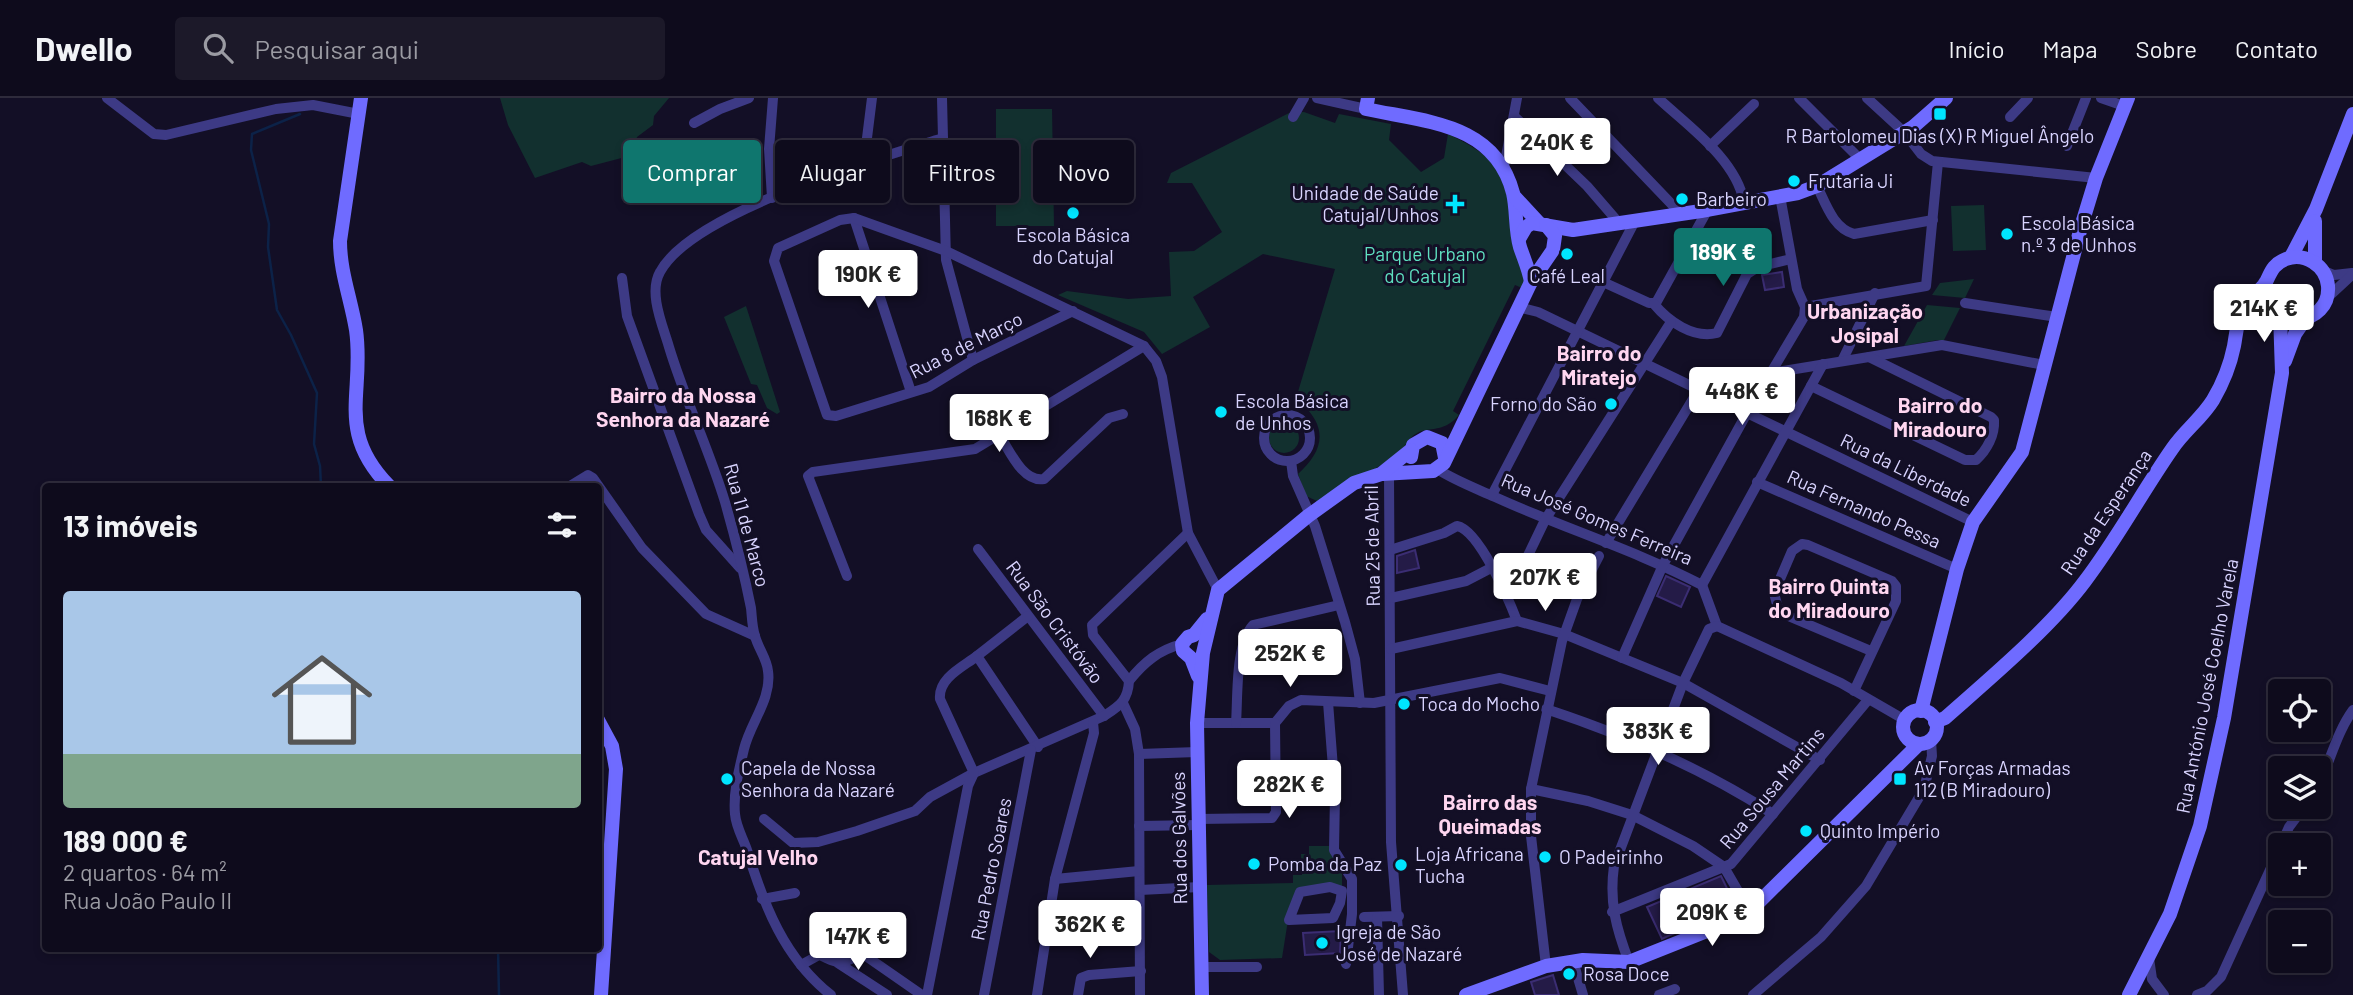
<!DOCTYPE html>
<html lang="pt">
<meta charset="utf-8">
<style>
body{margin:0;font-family:Barlow,sans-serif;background:#1c1929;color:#f1f3f6;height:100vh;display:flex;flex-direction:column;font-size:26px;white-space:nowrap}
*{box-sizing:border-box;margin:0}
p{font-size:23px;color:#9b9ba3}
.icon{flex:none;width:38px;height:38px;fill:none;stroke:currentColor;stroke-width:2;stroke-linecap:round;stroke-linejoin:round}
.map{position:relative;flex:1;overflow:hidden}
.side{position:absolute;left:42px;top:385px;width:560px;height:469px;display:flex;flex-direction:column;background:#0e0b1c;border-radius:7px;box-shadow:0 4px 10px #0003,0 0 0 2px #2e2b3b}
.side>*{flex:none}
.top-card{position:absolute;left:623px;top:42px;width:665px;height:63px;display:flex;gap:14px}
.buttons{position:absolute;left:2268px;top:581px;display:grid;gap:14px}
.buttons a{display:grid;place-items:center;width:63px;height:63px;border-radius:7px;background:#0e0b1c;box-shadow:0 4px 10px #0003,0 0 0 2px #2e2b3b;font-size:35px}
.price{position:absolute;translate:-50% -60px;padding:0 16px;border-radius:7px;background:#fff;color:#222;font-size:23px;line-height:46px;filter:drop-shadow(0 2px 4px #0008)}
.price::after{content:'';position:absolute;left:50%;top:42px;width:21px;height:16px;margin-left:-10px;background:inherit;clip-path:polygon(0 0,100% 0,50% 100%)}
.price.on{background:#0f766e;color:#fff}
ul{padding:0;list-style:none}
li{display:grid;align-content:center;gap:14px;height:371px;padding:0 21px}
li span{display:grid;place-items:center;height:217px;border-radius:7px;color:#555}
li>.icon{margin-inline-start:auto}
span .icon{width:126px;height:126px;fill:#fffc;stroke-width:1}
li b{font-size:30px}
h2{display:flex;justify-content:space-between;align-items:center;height:84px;padding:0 21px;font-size:30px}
.pill{padding:0 24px;border-radius:7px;background:#0e0b1c;box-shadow:0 4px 10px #0003,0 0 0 2px #2e2b3b;font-size:24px;line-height:63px}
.pill.on{background:#0f766e;color:#fff}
header{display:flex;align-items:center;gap:42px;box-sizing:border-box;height:98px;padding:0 35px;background:#0e0b1c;border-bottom:2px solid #2e2b3b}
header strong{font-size:33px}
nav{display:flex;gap:38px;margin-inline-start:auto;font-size:24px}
.search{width:490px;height:63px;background:#1c1929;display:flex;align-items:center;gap:18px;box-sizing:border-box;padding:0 24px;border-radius:7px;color:#9b9ba3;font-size:26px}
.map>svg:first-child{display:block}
.green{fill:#12302f}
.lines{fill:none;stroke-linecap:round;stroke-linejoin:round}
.stream{stroke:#0c2248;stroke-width:2.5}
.building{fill:#241b47;stroke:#3b2d73;stroke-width:2}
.street{stroke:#3d3a85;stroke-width:10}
.secondary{stroke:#6f6bff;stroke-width:14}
.poi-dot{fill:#00e5ff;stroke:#130f26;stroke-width:2.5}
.labels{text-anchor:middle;stroke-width:6;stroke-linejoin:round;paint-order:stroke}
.poi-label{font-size:19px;fill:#d9d4ff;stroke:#130f26;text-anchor:start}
.park-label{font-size:19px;fill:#5fe0c0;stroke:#130f26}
.street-label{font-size:19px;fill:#d9d4ff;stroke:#130f26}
.neighbourhood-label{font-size:21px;font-weight:bold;fill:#ffd6f0;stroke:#130f26}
</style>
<header>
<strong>Dwello</strong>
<div class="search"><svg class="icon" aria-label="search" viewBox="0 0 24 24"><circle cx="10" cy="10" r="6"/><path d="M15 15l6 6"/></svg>Pesquisar aqui</div>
<nav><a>Início</a><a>Mapa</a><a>Sobre</a><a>Contato</a></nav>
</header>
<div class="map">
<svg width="2353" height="897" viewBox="0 0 2353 897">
<rect width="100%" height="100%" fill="#130f26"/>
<g class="green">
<path d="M500 0H669L654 18 653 27 637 39 633 57 591 68 582 64 535 80 508 27Z"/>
<path d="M996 11H1052L1054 128H996Z"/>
<path d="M1304 14 1335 25 1339 16 1391 26 1389 42 1421 74 1444 60 1448 36C1464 44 1481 52 1493 66 1509 85 1519 153 1525 181L1522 190 1515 187 1453 313 1459 317C1436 344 1419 316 1401 356L1317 403 1306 398 1298 376C1319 357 1329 336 1308 312L1294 307 1335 171 1263 156 1193 199 1210 229 1162 256 1144 234 1058 197 1067 193 1128 201 1171 198 1169 154 1194 153 1222 134 1192 85H1167L1171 75 1289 15Z"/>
<path d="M1984 107 1986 152 1953 153 1951 108Z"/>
<path d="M1974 181 1965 200 1932 197 1940 185Z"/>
<path d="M1927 207 1960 210 1943 244 1938 242 1904 248Z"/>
<path d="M746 208 780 314 777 316 767 310 757 287 751 286 724 219Z"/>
<circle cx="1284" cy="340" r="15"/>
<path d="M1309 748H1329L1331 756 1342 773V793L1300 794 1288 822 1282 860 1220 862 1209 854 1207 787 1293 785V777H1302L1301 756H1309Z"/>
</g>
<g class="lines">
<g class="stream">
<path d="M300 16 252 36 251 52 269 126 268 149 277 212 291 237 317 295 314 346 320 368 321 388"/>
<path d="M498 850 499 897"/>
</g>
</g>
<g class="building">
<path d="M1782 174 1784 189 1765 192 1762 177Z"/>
<path d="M1415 452 1419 470 1397 475V458Z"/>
<path d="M1666 478 1690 489 1681 509 1657 498Z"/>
<path d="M1721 778 1735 807 1662 841 1647 809Z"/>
<path d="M1341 833 1340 855 1305 857 1303 835Z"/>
<path d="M1553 877 1559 897H1535L1531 884Z"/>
</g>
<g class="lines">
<g class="street">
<path d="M107 0 154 36 166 37 276 11 313 7 359 16"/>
<path d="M942 0 946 162 973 262"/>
<path d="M1317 0 1366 11"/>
<path d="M1570 0 1681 116"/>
<path d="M1658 0C1688 28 1736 61 1744 104"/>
<path d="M1799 0 1860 61"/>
<path d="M1867 0 1904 34 1921 56 1932 63 2096 80"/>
<path d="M2101 0 2124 8"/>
<path d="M1514 18 1587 88 1619 125"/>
<path d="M1293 19 1304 0"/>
<path d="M2010 19 2028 0"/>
<path d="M694 25 720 11 749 0"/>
<path d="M1710 48 1754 6"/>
<path d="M2067 48 2086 0"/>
<path d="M864 64 872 0"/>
<path d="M1504 69 1517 0"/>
<path d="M1817 88C1826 106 1833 130 1854 136L1933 122"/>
<path d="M772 100 769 51 773 0"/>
<path d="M854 120 911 294"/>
<path d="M2322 172 2334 177 2352 175"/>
<path d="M622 180 627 218 699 416 706 432 740 470"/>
<path d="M1603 184 1649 205H1656L1708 111"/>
<path d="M2327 200 2353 176"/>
<path d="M1965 205 2057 219"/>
<path d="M1654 206C1668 223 1693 241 1717 235L1747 176 1758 169 1791 161"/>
<path d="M1518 209 1538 214 1973 424"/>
<path d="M1805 209 1926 188 1938 64"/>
<path d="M1073 213 973 262 929 289 836 318 827 317 774 163 778 150 840 122 854 120 946 153 1144 248 1156 263 1162 279 1188 435 1218 492"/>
<path d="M1842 263 1875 195"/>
<path d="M1771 275 1942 247 2044 267"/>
<path d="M1811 288 1965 362H1976C1987 352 1995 337 1994 322L1991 319 1869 259"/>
<circle cx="1287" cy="340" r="23"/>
<path d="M1000 338C1010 353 1023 385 1044 381L1109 320 1123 316"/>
<path d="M1291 363 1293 378 1315 428 1345 524 1355 561 1360 605"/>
<path d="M1437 371C1456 383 1475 390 1495 399 1563 430 1635 452 1702 487L1717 528 1841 585 1905 622"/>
<path d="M1389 375 1391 744 1403 897"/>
<path d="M1757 384 1957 471"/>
<path d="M570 388 588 377 593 380 642 450 706 516 755 538"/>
<path d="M1492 397 1635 123"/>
<path d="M1606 445 1699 291"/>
<path d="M978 451 1104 618"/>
<path d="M1390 452 1444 435 1457 428C1479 432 1509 502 1517 523"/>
<path d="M847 478 808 378 813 374 975 351 1144 248"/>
<path d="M1702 487 1823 266"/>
<path d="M1508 499 1545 422 1671 224"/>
<path d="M1391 500 1466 483 1491 470"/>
<path d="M1028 518 977 558 1038 649"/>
<path d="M1391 551 1517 523 1564 536 1683 585 1820 662"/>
<path d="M1622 560 1663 467 1747 315 1804 219 1805 209 1797 191 1780 98"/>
<path d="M1129 583 1093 537 1092 527 1188 435"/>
<path d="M1854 593 1896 503V488L1892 483 1808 447 1802 446 1792 453 1774 495 1779 514 1871 553"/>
<path d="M1328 604 1335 696 1334 752 1352 781V816L1346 866"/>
<path d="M1123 605 1135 631 1139 656 1140 897"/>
<path d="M1546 611C1628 638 1702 670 1773 716"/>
<path d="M1197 625H1275L1289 608 1301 602 1374 605 1500 580 1550 593"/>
<path d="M1236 625C1238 598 1235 547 1253 527L1339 507"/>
<path d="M1139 656 1197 654"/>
<path d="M2319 686C2331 661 2337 634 2353 612"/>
<path d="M1531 691 1588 703 1632 717 1693 748 1724 769 1749 812"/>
<path d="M764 721 793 745 818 744 857 733 915 713 930 699 974 675 1104 618C1119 608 1128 603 1129 583 1144 564 1159 552 1182 546"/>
<path d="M1198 721 1272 720 1276 714 1275 625"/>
<path d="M1139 728 1198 727"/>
<path d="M2281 747 2289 729 2304 709"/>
<path d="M1055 781 1139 773"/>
<path d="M1330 789 1342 793 1340 805 1333 820 1289 822 1300 794Z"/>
<path d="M1140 792 1200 789"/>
<path d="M762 801 795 795"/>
<path d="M1612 814 1731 766 1868 602"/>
<path d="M1364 819 1399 818"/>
<path d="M1377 819 1379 897"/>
<path d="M860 854 922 897"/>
<path d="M2149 860 2152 881 2164 897"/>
<path d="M1573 863 1583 897"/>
<path d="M1629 864C1616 830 1609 804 1614 768L1683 585 1709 531 1717 528"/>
<path d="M838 865 887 897"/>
<path d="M801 867 819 857C826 859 834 865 841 864 858 863 876 840 886 828"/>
<path d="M1546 868 1531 738V691L1562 543 1577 501 1599 458"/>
<path d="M1201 869H1257"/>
<path d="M831 897C784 860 764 807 747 752 743 740 736 729 735 716 733 694 739 672 744 651 750 625 772 601 768 573 767 561 758 550 755 538 752 529 752 519 751 510 744 475 735 439 725 404 709 351 685 302 669 249 663 228 648 195 660 174 692 114 878 60 943 40"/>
<path d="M927 897 968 688 974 675 940 601C938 580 963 569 977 558"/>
<path d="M984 897 1031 652"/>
<path d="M1037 897 1055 781 1094 635 1093 624"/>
<path d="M1078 897 1081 880 1089 877 1141 873"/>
<path d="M1659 897 1675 891"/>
<path d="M1753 897 1821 839 1866 788 1924 691 1932 658 1931 642"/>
<path d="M2197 897 2207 893 2221 879 2280 750"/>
</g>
<g class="secondary">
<path d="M361 0 340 143C340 174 351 201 356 232 365 295 335 333 389 388"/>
<path d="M1368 0 1366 11C1426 24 1495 25 1513 95 1517 112 1515 132 1520 149 1524 161 1529 172 1531 184"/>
<path d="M1514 98 1539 125"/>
<path d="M1519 141 1526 129 1532 125 1573 132 1701 113 1798 95 1817 88 1913 29 1946 0"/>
<path d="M2291 159 2316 111 2353 16"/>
<path d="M2315 164V123"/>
<path d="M2239 226 2249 214 2271 209"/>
<path d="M2285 263 2295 236 2306 220"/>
<path d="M1411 359 1413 347 1427 339 1442 345 1445 360"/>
<path d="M1382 376 1433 373 1444 365 1531 184 1553 152 1555 138 1546 127"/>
<path d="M1198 578 1191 560 1183 553 1182 546 1188 539 1194 537 1207 521"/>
<circle cx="1920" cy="629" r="17"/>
<path d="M1921 613 1957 471 1973 424 2022 354 2081 129 2096 80 2128 0"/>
<path d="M598 622 612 648 616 671 601 897"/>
<path d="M1935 624 1945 620C1989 581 2050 530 2085 483 2117 441 2142 394 2172 351 2184 333 2202 320 2213 302 2223 285 2230 268 2234 248 2236 237 2237 223 2242 212 2247 200 2260 194 2266 184 2271 174 2273 166 2286 161 2304 154 2326 167 2328 188 2331 228 2269 237 2265 185"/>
<path d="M1202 897 1197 625 1203 555 1218 492 1308 418 1354 385 1381 376 1411 352"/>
<path d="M1466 897 1546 868 1583 862 1629 864 1737 821 1758 805 1919 646"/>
<path d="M2129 897 2170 816 2200 728 2224 620 2282 275 2280 216"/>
</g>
</g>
<g class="poi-dot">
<rect x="1933" y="9" width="14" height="14" rx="3.5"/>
<circle cx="1794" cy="83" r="7"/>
<circle cx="1682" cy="101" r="7"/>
<path d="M1451.5 95.5h7v7h7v7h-7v7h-7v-7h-7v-7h7z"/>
<circle cx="1073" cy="115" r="7"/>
<circle cx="2007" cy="136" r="7"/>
<circle cx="1567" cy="156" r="7"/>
<circle cx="1611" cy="306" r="7"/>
<circle cx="1221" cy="314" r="7"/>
<circle cx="1404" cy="606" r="7"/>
<circle cx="727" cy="681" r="7"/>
<rect x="1893" y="674" width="14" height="14" rx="3.5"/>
<circle cx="1806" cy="733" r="7"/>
<circle cx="1545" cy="759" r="7"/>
<circle cx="1254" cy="766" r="7"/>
<circle cx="1401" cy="767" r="7"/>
<circle cx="1322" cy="845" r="7"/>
<circle cx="1569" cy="876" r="7"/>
</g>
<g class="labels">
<g class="poi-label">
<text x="1940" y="45" text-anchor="middle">R Bartolomeu Dias (X) R Miguel Ângelo</text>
<text x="1808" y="90">Frutaria Ji</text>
<text x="1439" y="102" text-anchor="end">Unidade de Saúde<tspan x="1439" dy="22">Catujal/Unhos</tspan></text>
<text x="1696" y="108">Barbeiro</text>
<text x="2021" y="132">Escola Básica<tspan x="2021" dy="22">n.º 3 de Unhos</tspan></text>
<text x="1073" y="144" text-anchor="middle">Escola Básica<tspan x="1073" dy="22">do Catujal</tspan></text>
<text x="1567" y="185" text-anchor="middle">Café Leal</text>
<text x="1235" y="310">Escola Básica<tspan x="1235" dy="22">de Unhos</tspan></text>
<text x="1597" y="313" text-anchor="end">Forno do São</text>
<text x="1418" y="613">Toca do Mocho</text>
<text x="741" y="677">Capela de Nossa<tspan x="741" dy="22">Senhora da Nazaré</tspan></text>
<text x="1914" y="677">Av Forças Armadas<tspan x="1914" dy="22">112 (B Miradouro)</tspan></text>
<text x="1820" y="740">Quinto Império</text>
<text x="1415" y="763">Loja Africana<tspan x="1415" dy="22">Tucha</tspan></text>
<text x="1559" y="766">O Padeirinho</text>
<text x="1268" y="773">Pomba da Paz</text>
<text x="1336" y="841">Igreja de São<tspan x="1336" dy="22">José de Nazaré</tspan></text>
<text x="1583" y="883">Rosa Doce</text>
</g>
<g class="park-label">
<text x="1425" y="163">Parque Urbano<tspan x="1425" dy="22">do Catujal</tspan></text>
</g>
<g class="street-label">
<text transform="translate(966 247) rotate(-27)" y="7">Rua 8 de Março</text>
<text transform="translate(1906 372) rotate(26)" y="7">Rua da Liberdade</text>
<text transform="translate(1864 411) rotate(24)" y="7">Rua Fernando Pessa</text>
<text transform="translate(2106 414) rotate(-56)" y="7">Rua da Esperança</text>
<text transform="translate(1597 421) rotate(23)" y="7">Rua José Gomes Ferreira</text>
<text transform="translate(747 427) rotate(75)" y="7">Rua 11 de Marco</text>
<text transform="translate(1372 448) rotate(-91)" y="7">Rua 25 de Abril</text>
<text transform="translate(1055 524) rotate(53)" y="7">Rua São Cristóvão</text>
<text transform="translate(2207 588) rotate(-79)" y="7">Rua António José Coelho Varela</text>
<text transform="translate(1772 690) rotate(-50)" y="7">Rua Sousa Martins</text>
<text transform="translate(1179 740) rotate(-91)" y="7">Rua dos Galvões</text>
<text transform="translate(991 771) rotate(-79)" y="7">Rua Pedro Soares</text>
</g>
<g class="neighbourhood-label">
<text x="1865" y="221">Urbanização<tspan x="1865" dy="24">Josipal</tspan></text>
<text x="1599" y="263">Bairro do<tspan x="1599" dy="24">Miratejo</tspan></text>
<text x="683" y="305">Bairro da Nossa<tspan x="683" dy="24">Senhora da Nazaré</tspan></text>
<text x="1940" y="315">Bairro do<tspan x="1940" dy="24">Miradouro</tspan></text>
<text x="1829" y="496">Bairro Quinta<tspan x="1829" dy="24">do Miradouro</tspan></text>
<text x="1490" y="712">Bairro das<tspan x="1490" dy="24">Queimadas</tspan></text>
<text x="758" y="767">Catujal Velho</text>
</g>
</g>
</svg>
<div class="buttons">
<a><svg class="icon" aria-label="locate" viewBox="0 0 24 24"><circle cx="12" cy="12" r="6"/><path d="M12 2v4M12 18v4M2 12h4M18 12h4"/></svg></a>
<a><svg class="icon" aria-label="layers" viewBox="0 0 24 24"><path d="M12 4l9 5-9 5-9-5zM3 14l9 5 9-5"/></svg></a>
<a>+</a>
<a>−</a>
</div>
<b class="price" style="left:1557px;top:80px">240K €</b>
<b class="price on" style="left:1723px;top:190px">189K €</b>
<b class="price" style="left:868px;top:212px">190K €</b>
<b class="price" style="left:2264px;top:246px">214K €</b>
<b class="price" style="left:1742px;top:329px">448K €</b>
<b class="price" style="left:999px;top:356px">168K €</b>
<b class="price" style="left:1545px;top:515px">207K €</b>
<b class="price" style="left:1290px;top:591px">252K €</b>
<b class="price" style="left:1658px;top:669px">383K €</b>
<b class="price" style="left:1289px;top:722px">282K €</b>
<b class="price" style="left:1712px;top:850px">209K €</b>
<b class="price" style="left:1090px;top:862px">362K €</b>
<b class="price" style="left:858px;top:874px">147K €</b>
<div class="top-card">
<a class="pill on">Comprar</a>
<a class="pill">Alugar</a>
<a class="pill">Filtros</a>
<a class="pill">Novo</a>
</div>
<section class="side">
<h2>13 imóveis<svg class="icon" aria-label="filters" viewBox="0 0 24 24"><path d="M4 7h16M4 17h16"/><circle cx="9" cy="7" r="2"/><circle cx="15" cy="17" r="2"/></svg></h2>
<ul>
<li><span style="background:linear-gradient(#a9c7e8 75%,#7fa58c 0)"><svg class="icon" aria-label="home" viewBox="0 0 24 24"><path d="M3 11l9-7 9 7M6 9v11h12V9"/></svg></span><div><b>189 000 €</b><p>2 quartos · 64 m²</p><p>Rua João Paulo II</p></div></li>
</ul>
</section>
</div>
